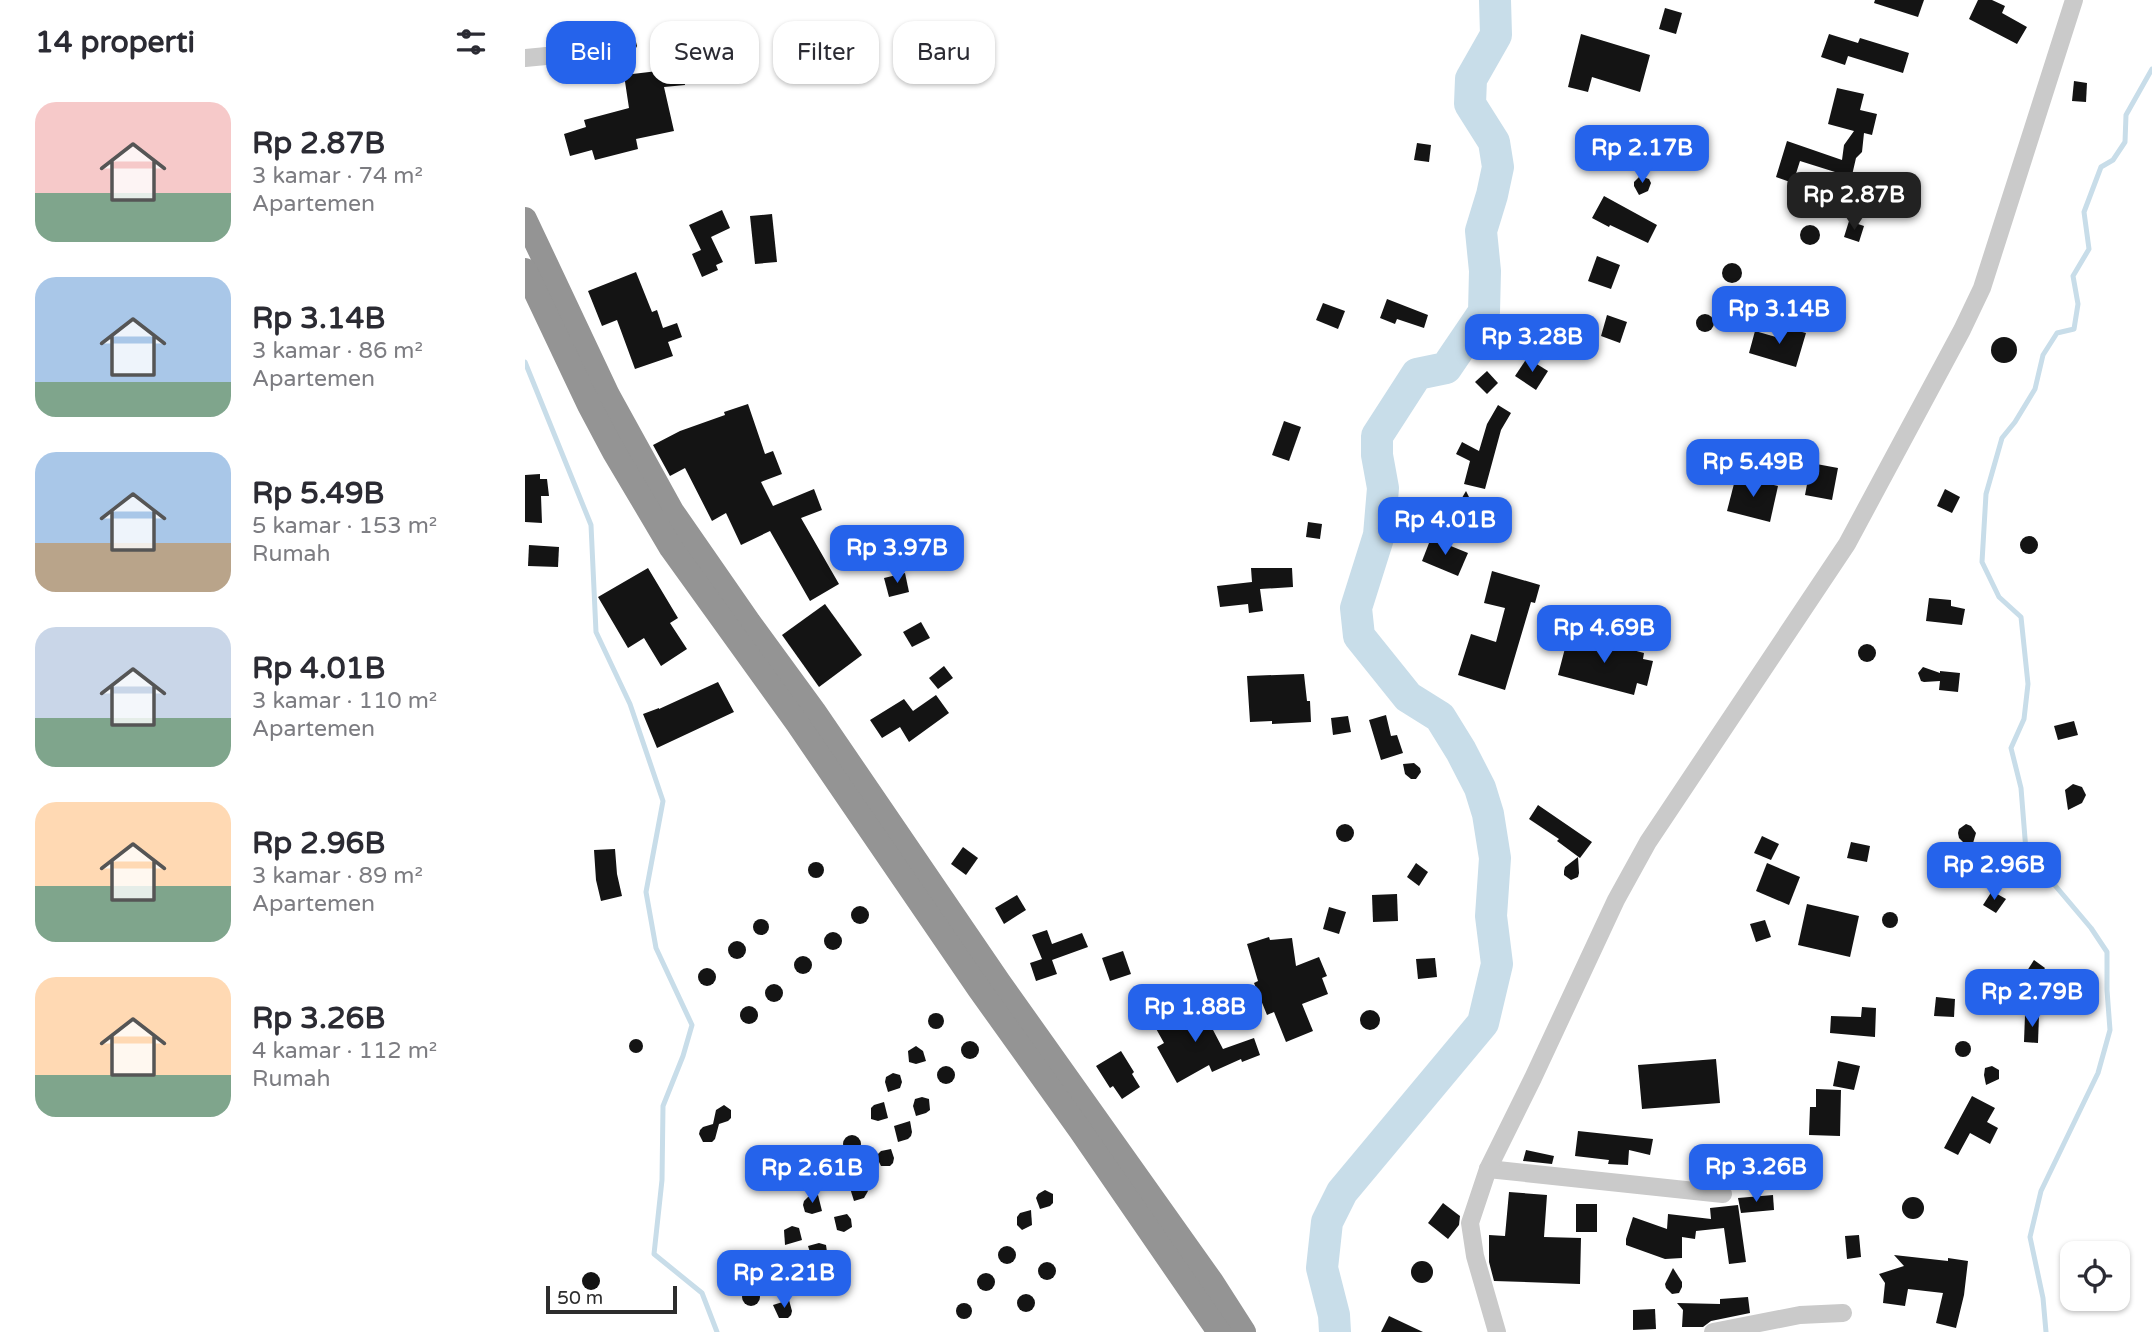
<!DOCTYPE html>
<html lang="id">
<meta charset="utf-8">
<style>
body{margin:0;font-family:"Varela Round",sans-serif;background:#f7f7f7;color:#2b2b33;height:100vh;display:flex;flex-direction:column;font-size:26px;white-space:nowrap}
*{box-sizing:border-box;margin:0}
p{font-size:23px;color:#7c7c81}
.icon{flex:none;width:38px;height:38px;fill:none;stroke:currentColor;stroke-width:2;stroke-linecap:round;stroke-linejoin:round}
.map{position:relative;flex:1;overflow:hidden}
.panel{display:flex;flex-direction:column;background:#fff;width:525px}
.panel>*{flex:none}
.top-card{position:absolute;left:21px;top:21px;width:665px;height:63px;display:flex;gap:14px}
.tools{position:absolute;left:1535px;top:1241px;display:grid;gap:14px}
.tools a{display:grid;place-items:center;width:70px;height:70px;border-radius:14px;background:#fff;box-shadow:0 2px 5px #0004;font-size:35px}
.scale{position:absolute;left:21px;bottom:18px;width:131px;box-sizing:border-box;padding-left:7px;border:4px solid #2d2d2d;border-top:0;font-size:19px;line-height:24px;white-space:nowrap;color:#2d2d2d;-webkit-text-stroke:5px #fff;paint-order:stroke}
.price{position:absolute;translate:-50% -60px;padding:0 16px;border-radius:14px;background:#2563eb;color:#fff;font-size:23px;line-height:46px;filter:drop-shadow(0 2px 4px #0008)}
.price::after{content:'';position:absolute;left:50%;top:42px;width:21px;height:16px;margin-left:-10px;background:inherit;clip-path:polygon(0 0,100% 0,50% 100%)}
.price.active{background:#222;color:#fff}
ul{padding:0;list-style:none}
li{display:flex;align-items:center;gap:21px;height:175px;padding:0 35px}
li span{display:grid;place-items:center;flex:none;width:196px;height:140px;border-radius:21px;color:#555}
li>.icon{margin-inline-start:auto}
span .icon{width:84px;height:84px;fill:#fffc;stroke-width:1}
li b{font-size:30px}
h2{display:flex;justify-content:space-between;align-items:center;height:84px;padding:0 35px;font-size:30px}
.pill{padding:0 24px;border-radius:21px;background:#fff;box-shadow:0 2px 5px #0004;font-size:24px;line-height:63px}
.pill.active{background:#2563eb;color:#fff}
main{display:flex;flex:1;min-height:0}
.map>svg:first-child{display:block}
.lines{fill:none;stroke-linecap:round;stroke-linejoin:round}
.stream{stroke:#c8dde9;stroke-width:5}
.river{stroke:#c8dde9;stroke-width:32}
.building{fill:#141414}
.minor{stroke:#cacaca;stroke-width:18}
.highway{stroke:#949494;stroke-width:24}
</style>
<main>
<section class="panel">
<h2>14 properti<svg class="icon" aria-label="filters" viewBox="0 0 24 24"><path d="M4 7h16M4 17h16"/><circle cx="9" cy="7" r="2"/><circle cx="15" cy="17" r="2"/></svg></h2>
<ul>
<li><span style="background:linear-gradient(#f6c9c9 65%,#7fa58c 0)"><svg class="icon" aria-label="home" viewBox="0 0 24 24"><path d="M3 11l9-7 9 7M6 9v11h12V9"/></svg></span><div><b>Rp 2.87B</b><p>3 kamar · 74 m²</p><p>Apartemen</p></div></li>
<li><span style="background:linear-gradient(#a9c7e8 75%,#7fa58c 0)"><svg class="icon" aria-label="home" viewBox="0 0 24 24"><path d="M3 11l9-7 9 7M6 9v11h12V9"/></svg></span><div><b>Rp 3.14B</b><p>3 kamar · 86 m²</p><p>Apartemen</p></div></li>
<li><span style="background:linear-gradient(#a9c7e8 65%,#b9a48a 0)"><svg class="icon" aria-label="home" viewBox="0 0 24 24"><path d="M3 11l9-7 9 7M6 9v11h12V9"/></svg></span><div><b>Rp 5.49B</b><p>5 kamar · 153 m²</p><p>Rumah</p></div></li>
<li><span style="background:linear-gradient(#c9d6e8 65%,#7fa58c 0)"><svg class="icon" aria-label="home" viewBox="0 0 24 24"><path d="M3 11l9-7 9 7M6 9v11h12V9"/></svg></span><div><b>Rp 4.01B</b><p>3 kamar · 110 m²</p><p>Apartemen</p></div></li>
<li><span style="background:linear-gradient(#ffd9b3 60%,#7fa58c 0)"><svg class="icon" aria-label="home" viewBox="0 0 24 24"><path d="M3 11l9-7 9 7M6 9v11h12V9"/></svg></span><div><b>Rp 2.96B</b><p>3 kamar · 89 m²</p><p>Apartemen</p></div></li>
<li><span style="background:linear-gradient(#ffd9b3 70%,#7fa58c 0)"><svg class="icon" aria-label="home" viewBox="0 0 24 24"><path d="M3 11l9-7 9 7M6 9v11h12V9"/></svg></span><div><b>Rp 3.26B</b><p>4 kamar · 112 m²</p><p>Rumah</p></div></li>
</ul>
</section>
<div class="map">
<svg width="1627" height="1332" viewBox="0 0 1627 1332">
<rect width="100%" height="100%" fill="#fff"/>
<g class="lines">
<g class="stream">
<path d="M0 362 66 525 71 632 105 704 138 801 121 892 131 948 167 1025 158 1056 138 1106 137 1180 129 1254 177 1293 192 1332"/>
<path d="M1521 1332 1518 1298 1505 1237 1516 1191 1573 1073 1585 1030 1582 990V952L1566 928 1501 851 1496 788 1486 748 1499 719 1503 684 1496 617 1474 597 1457 562 1461 494 1477 438 1490 422 1510 389 1518 355 1532 333 1549 329 1553 304 1548 276 1564 249 1559 212 1576 167 1588 160 1600 142 1601 115 1627 69"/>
</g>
<path class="river" d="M810 1332 809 1315 797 1268 802 1222 817 1192 958 1023 972 964 966 916 970 858 963 814 955 788 936 751 915 717 883 697 834 636 831 608 854 535 858 488 852 455V436L892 374 921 368 959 312 960 271 956 231 967 195 973 167 969 142 945 104 946 79 971 35 970 0"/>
</g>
<g class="building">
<path d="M1350 0H1399L1393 17 1349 3Z"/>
<path d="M1453 0H1467L1480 6 1477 13 1502 27 1492 44 1444 19Z"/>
<path d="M1140 8 1157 13 1151 34 1134 29Z"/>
<path d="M1056 34 1125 55 1115 92 1067 77 1063 92 1043 87Z"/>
<path d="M1304 34 1333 43 1335 38 1384 53 1378 73 1323 56 1320 65 1296 57Z"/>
<path d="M104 36 111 42 112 46 107 56 97 52 95 48 96 39Z"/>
<path d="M158 68 160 85 139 87 149 131 111 139 113 149 70 160 67 150 45 156 39 134 61 127 59 120 104 108 99 75Z"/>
<path d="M1549 81 1562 83 1561 102 1547 101Z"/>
<path d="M1312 88 1339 94 1335 110 1352 114 1347 135 1339 133 1337 152 1331 158 1322 197 1305 193 1310 172 1275 161 1268 183 1251 177 1262 141 1317 160 1319 145 1329 131 1303 124Z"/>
<path d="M892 143 906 145 904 162 889 160Z"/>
<path d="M1115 176 1124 179 1126 183 1123 191 1114 195 1109 186V182Z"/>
<path d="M1079 196 1132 225 1123 243 1085 225 1084 227 1067 218Z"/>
<path d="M197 210 205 228 186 237 198 262 191 265 193 270 177 277 167 254 176 250 164 225Z"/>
<path d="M247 214 252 262 230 264 225 216Z"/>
<path d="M1324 221 1339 226 1334 242 1319 237Z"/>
<circle cx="1285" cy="235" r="10"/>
<path d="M1072 256 1095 265 1086 289 1063 281Z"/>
<circle cx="1207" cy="273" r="10"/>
<path d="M111 272 127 312 132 310 138 328 152 323 157 337 143 342 148 356 110 369 92 320 77 326 63 291Z"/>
<path d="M862 299 903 315 899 328 872 319 870 324 855 318Z"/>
<path d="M798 303 820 311 813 329 791 320Z"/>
<circle cx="1180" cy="323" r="9"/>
<path d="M1082 315 1102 322 1095 343 1076 336Z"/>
<path d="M1254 326 1281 333 1271 367 1224 353 1230 331 1251 337Z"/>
<circle cx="1479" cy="350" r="13"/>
<path d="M1002 358 1023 371 1011 390 990 376Z"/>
<path d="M962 371 973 383 962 394 950 382Z"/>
<path d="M223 404 240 454 248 451 257 474 236 482 248 506 289 489 297 510 276 518 314 584 285 601 245 531 216 545 201 513 187 521 160 468 145 476 128 445 155 431 200 415 199 412Z"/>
<path d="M973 405 986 413 976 430 960 489 939 484 945 461 931 454 937 442 954 451 962 424Z"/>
<path d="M759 421 776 427 764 461 747 455Z"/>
<path d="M1286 463 1313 468 1307 500 1280 495Z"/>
<path d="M15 474V479H22L24 496H16L17 523 0 522V475Z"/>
<path d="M1211 476 1253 486 1245 522 1202 511Z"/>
<path d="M1420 489 1435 497 1427 513 1412 506Z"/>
<path d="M941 491 950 509V514L947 519 938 521 933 518 931 508Z"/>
<path d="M783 522 797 524 795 539 781 537Z"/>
<circle cx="1504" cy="545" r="9"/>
<path d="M906 538 943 553 933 576 897 561Z"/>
<path d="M4 545 34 547 33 567 3 566Z"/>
<path d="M123 568 153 618 145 623 162 649 136 666 119 638 103 648 73 597Z"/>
<path d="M726 568H767L768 587 735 589 738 611 724 613 723 604 695 607 692 586 727 582Z"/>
<path d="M967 571 1015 585 1010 603 1006 602 980 690 933 675 946 634 971 642 980 608 959 603Z"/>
<path d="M380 573 384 592 364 597 359 578Z"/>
<path d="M1404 598 1426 600V606L1440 609 1437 625 1401 621Z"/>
<path d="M300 604 337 655 294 687 257 635Z"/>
<path d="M396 622 405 638 387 647 378 632Z"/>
<path d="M1044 633 1119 653 1118 659 1128 661 1122 686 1112 683 1109 695 1033 675Z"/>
<circle cx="1342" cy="653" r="9"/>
<path d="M419 666 428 678 413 689 404 678Z"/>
<path d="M1398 667 1415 673V671L1435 673 1433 692 1414 690 1415 681 1399 682 1396 681 1393 673Z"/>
<path d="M779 674 782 701H785L786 722 747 724V721L725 722 722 676Z"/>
<path d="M193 682 209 712 132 748 118 714 134 708V709Z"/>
<path d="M411 695 424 713 384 742 375 727 357 738 345 720 379 699 388 711Z"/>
<path d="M861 715 866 736 872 735 878 753 856 760 844 720Z"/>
<path d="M823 716 826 732 808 735 806 718Z"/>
<path d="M1549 721 1553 735 1533 740 1529 726Z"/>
<path d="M889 763 895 768 896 772 891 779H886L880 774 878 764Z"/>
<path d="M1548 784 1557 787 1561 795 1557 803 1543 810 1540 790Z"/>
<path d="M1013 805 1067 842 1055 858 1032 841 1034 839 1004 819Z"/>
<path d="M1441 824 1446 826 1451 833 1446 850 1434 838 1433 833 1434 829Z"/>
<circle cx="820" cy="833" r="9"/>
<path d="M1237 836 1254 844 1246 860 1229 853Z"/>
<path d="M1326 842 1345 846 1342 862 1322 858Z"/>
<path d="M438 847 453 858 441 875 426 864Z"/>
<path d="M90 849 92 874 97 896 76 901 71 880 69 850Z"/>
<path d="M1442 849 1459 852 1456 871 1438 867Z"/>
<path d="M1053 857 1054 873 1053 877 1046 880 1039 875V871L1040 867Z"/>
<circle cx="291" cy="870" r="8"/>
<path d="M891 863 903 872 894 886 882 877Z"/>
<path d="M1242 863 1275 877 1264 905 1231 891Z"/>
<path d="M1467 891 1481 899 1471 913 1458 905Z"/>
<path d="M872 894 873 921 848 922 847 895Z"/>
<path d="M492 895 501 910 479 924 470 908Z"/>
<path d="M1282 904 1334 916 1325 957 1273 945Z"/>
<circle cx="335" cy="915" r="9"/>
<path d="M804 907 821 912 814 934 798 929Z"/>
<circle cx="1365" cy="920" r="8"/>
<circle cx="236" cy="927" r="8"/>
<path d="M1240 920 1246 937 1231 942 1225 924Z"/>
<path d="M522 930 527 944 557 933 563 947 527 960 532 974 511 981 505 963 517 959 507 935Z"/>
<circle cx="308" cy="941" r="9"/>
<path d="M744 937 745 940 767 938 771 966 794 957 802 976 797 978 803 994 777 1004 788 1031 761 1042 749 1012 742 1015 729 983 733 981 722 944Z"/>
<circle cx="212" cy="950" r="9"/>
<path d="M598 951 606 974 585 981 577 958Z"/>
<circle cx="278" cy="965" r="9"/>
<path d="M910 958 912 977 893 979 891 959Z"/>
<path d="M1509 960 1520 968 1511 981 1500 974Z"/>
<circle cx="182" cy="977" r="9"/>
<path d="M1468 980 1485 983 1482 1004 1464 1001Z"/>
<circle cx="249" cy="993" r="9"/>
<path d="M1411 997 1430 999 1429 1017 1409 1016Z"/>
<path d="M644 1004 652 1019 676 1007 698 1049 729 1038 735 1055 717 1062 716 1059 687 1072 684 1065 652 1083 632 1047 639 1043 624 1016Z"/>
<circle cx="224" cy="1015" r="9"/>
<path d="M1337 1007 1351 1008 1350 1037 1305 1033 1306 1016 1336 1017Z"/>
<circle cx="845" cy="1020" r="10"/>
<circle cx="411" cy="1021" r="8"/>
<path d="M1500 1015H1514L1513 1043 1499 1042Z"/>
<circle cx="111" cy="1046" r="7"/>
<circle cx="1438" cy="1049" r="8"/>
<circle cx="445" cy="1050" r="9"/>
<path d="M391 1046 398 1051 401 1061 391 1064 384 1062 383 1051Z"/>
<path d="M596 1051 609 1072 607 1074 615 1087 597 1099 588 1086 585 1088 571 1066Z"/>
<path d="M1191 1059 1195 1103 1117 1109 1113 1065Z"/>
<path d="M1313 1061 1335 1066 1329 1090 1308 1086Z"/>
<path d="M1467 1066 1474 1070V1079L1461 1085 1459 1075 1460 1068Z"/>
<circle cx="421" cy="1075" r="9"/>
<path d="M368 1073 375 1075 377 1082 375 1088 363 1092 360 1082 361 1077Z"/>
<path d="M1291 1089 1316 1090 1315 1136 1284 1135 1285 1107H1291Z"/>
<path d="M1447 1096 1470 1108 1462 1122 1473 1128 1465 1144 1445 1133 1433 1155 1419 1148Z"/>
<path d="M397 1097 404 1099 405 1110 401 1113 391 1116 388 1106 390 1099Z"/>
<path d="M359 1102 363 1118 353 1121 346 1119V1108L349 1105Z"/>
<path d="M199 1105 206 1110V1118L203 1121 194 1124 190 1139 187 1142H178L174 1134 175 1130 178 1127 188 1124 191 1110Z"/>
<path d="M385 1121 387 1132 386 1136 383 1139 373 1142 369 1126Z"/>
<path d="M1053 1131 1128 1139 1125 1155 1104 1150 1103 1165 1083 1164 1084 1160 1050 1156Z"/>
<circle cx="327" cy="1144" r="9"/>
<path d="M366 1149 369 1158 368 1163 365 1166H356L351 1156 356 1151Z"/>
<path d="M1001 1150 1029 1156 1027 1164 998 1161Z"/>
<path d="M1252 1152 1287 1153V1177L1252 1176Z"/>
<circle cx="1182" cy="1165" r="10"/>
<path d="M306 1165 313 1167 316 1179 300 1184 297 1173 298 1169Z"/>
<path d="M334 1182 339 1183 343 1191 339 1198 329 1201 324 1185Z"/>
<path d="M520 1190 528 1194V1203L525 1206 515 1209 511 1198 513 1194Z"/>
<path d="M984 1192 1022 1195 1019 1237 1056 1238 1055 1284 969 1281 964 1262V1235L980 1236Z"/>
<path d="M293 1195 297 1211 287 1214 280 1212 278 1205 279 1201 283 1197Z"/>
<path d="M1248 1195 1249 1210 1216 1213 1213 1198Z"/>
<circle cx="1388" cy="1208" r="11"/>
<path d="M918 1203 935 1216 934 1225 923 1239 903 1223Z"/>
<rect x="1051" y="1204" width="21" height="28"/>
<path d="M1213 1205 1221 1262 1204 1264 1199 1228 1171 1231 1170 1239 1157 1237V1258L1140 1259 1101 1245V1239L1108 1217 1142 1229 1143 1214 1186 1219 1185 1208Z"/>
<path d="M506 1210 507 1225 497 1230 492 1225V1217L495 1213Z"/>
<path d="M322 1214 326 1219 327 1227 319 1232 312 1230 309 1217Z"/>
<path d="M267 1226 274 1228 277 1240 260 1245 259 1230Z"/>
<path d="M1334 1235 1336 1257 1322 1259 1320 1236Z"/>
<path d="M294 1243 301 1245 302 1252 298 1259 294 1260 287 1259 283 1246Z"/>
<circle cx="482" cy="1255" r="9"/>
<path d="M253 1254 257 1270 247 1273 240 1271V1260L243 1257Z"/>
<path d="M1369 1255 1423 1261V1258L1443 1261 1439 1295 1431 1328 1411 1323 1418 1293 1383 1289 1380 1306 1358 1303 1360 1283 1354 1274 1379 1266Z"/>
<circle cx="897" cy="1272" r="11"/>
<circle cx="522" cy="1271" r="9"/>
<path d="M1148 1268 1157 1282V1287L1154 1293 1147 1294 1141 1288 1140 1284Z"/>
<circle cx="66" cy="1281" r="9"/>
<circle cx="461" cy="1282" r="9"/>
<path d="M273 1274 280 1275 281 1287 278 1290 267 1292 262 1276Z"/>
<circle cx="226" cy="1297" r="9"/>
<circle cx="501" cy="1303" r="9"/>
<path d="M1223 1297 1225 1313 1186 1321 1178 1327H1157L1158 1310 1152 1303 1195 1304V1299Z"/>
<path d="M264 1300 267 1311 266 1315 263 1318H254L248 1305Z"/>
<circle cx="439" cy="1311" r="8"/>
<path d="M1130 1309 1131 1329 1108 1330V1310Z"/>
<path d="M864 1316 898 1332H856Z"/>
</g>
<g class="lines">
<g class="minor">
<path d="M0 58 73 51"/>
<path d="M963 1169 1198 1194"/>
<path d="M972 1332 950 1256 945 1223 963 1169 1008 1078 1091 900 1123 842 1322 544 1437 330 1457 288 1549 0"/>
<path d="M1188 1332 1275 1315 1318 1313"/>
</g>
<g class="highway">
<path d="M0 219 83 395 147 511 224 622 289 711 474 982 687 1282 719 1332"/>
<path d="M0 270 64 405 89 452 146 548 272 723 454 989 555 1130 694 1332"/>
</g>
</g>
</svg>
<div class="tools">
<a><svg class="icon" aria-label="locate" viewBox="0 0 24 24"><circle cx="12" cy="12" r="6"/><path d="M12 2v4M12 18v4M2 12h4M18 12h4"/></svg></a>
</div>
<div class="scale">50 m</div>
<b class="price" style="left:1117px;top:185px">Rp 2.17B</b>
<b class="price active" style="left:1329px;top:232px">Rp 2.87B</b>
<b class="price" style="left:1254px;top:346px">Rp 3.14B</b>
<b class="price" style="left:1007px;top:374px">Rp 3.28B</b>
<b class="price" style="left:1228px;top:499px">Rp 5.49B</b>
<b class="price" style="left:920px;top:557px">Rp 4.01B</b>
<b class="price" style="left:372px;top:585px">Rp 3.97B</b>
<b class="price" style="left:1079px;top:665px">Rp 4.69B</b>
<b class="price" style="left:1469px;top:902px">Rp 2.96B</b>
<b class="price" style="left:1507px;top:1029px">Rp 2.79B</b>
<b class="price" style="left:670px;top:1044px">Rp 1.88B</b>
<b class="price" style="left:1231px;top:1204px">Rp 3.26B</b>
<b class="price" style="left:287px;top:1205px">Rp 2.61B</b>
<b class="price" style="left:259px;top:1310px">Rp 2.21B</b>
<div class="top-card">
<a class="pill active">Beli</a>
<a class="pill">Sewa</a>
<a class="pill">Filter</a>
<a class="pill">Baru</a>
</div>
</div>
</main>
